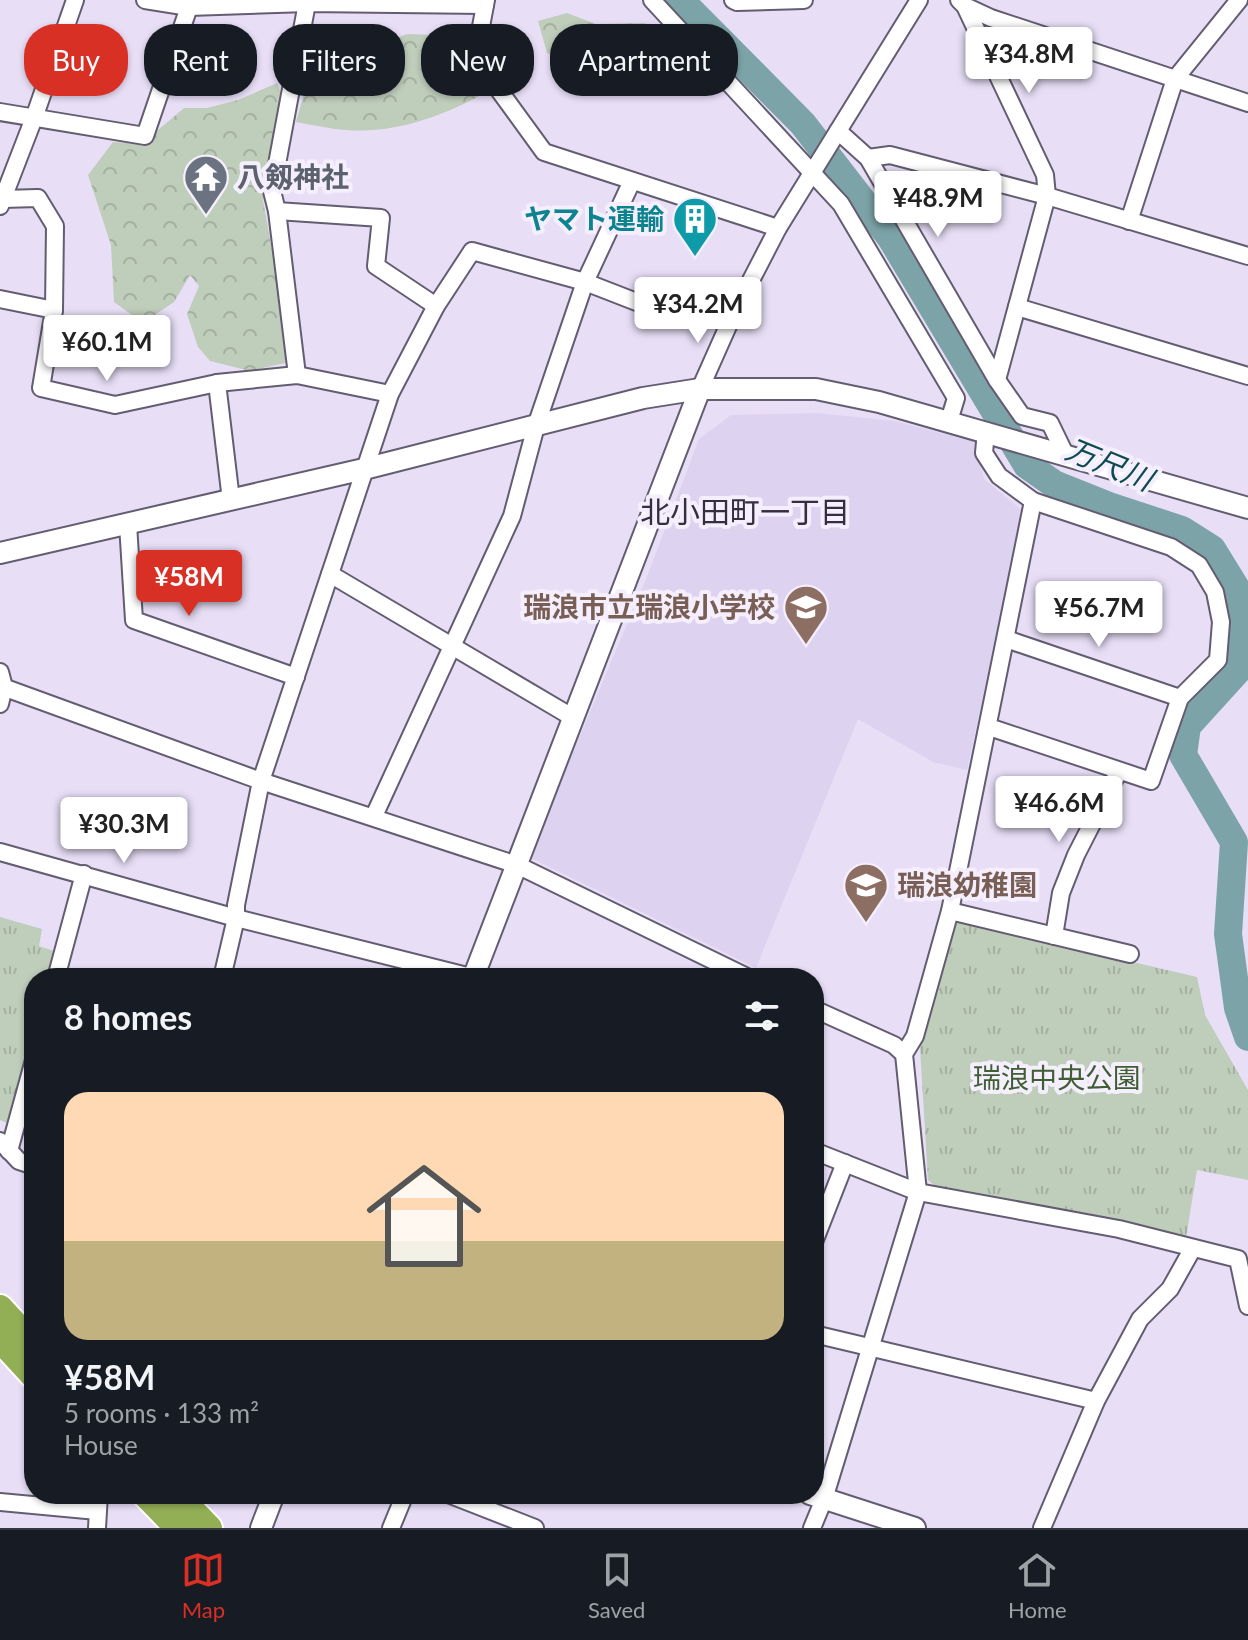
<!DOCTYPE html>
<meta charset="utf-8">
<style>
body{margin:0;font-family:Lato,"Noto Sans JP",sans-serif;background:#242831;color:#f1f3f6;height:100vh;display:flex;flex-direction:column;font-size:30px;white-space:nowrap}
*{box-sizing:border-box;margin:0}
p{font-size:26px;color:#9ea1a6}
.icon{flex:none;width:44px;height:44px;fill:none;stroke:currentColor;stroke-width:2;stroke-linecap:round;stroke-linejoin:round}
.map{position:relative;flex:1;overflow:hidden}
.drawer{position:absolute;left:24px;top:968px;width:800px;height:536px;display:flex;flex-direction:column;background:#171b24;border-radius:32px;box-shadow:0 2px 6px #0004}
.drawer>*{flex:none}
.banner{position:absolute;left:24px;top:24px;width:800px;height:72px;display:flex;gap:16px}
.price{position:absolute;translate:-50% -68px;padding:0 18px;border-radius:8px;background:#fff;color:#222;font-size:26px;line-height:52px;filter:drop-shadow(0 2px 4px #0008)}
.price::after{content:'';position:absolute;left:50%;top:48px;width:24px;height:18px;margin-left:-12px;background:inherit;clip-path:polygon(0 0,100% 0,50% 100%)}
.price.on{background:#d93025;color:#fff}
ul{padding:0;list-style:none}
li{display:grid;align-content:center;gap:16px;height:424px;padding:0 40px}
li span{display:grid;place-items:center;height:248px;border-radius:24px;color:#555}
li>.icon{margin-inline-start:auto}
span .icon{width:144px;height:144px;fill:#fffc;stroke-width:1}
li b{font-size:34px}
h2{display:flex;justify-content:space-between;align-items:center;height:96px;padding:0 40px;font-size:34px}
.chip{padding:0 28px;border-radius:32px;background:#171b24;box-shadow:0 2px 6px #0004;font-size:28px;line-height:72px}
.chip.on{background:#d93025;color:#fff}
.tab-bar{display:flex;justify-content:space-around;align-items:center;height:112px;border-top:2px solid #363941;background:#171b24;font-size:22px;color:#9ea1a6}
.tab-bar a{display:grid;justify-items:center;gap:4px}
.tab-bar .on{color:#d93025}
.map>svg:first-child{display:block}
.built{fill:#ded2f1}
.forest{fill:url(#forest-crowns)}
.park{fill:url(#park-tufts)}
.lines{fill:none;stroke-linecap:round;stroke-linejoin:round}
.river{stroke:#7ca4a8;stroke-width:28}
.minor-casing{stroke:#645c71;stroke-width:20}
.tertiary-casing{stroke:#645c71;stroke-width:24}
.trunk-casing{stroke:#fff;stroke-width:30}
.minor{stroke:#fff;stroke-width:16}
.tertiary{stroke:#fff;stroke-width:20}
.trunk{stroke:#93af56;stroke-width:26}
.labels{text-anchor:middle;stroke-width:8;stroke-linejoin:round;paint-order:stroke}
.worship-label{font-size:28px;font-weight:bold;fill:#5b616d;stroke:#f4eefd;text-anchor:start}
.culture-label{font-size:28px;font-weight:bold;fill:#0d838f;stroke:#f4eefd;text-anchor:end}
.education-label{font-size:28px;font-weight:bold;fill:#785e54;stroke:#f4eefd;text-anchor:end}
.park-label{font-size:28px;fill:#405e34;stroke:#f4eefd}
.water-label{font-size:30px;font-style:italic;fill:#0d4b50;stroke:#f4eefd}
.neighbourhood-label{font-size:30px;fill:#352d40;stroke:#f4eefd}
</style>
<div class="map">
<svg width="1248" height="1528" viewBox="0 0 1248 1528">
<defs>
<pattern id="forest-crowns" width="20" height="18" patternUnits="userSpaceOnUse" patternTransform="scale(2)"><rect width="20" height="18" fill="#bfcdbb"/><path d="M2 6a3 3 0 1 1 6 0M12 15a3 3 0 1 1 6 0" fill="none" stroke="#a4afa0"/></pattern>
<pattern id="park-tufts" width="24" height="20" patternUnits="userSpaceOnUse" patternTransform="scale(2)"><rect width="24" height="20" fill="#bfcdbb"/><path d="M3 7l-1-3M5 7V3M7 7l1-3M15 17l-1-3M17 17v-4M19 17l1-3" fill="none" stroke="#a4afa0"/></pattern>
</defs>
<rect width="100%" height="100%" fill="#e8dff7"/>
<path class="built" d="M818 413 895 421 975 442 984 479 1023 511 967 770 933 762 858 719 756 968 529 857 648 574 699 439 731 415Z"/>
<g class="forest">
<path d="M567 13 596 24 644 23 653 26 680 53 687 70 668 76C650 68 628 57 608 56 579 55 580 69 547 53L538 21Z"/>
<path d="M407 34 471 36 468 57 485 93C443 116 395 134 346 130 330 129 313 125 296 122L312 65 342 59Z"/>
<path d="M277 83 284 102 270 177 263 200 287 333 285 363 250 371 210 361 198 347 187 314 199 286 190 275 174 302 143 323 114 302 111 245 88 175 113 142 148 144 158 130 184 108H207L238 100Z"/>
</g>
<g class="park">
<path d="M0 917 42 929 39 946 54 951 47 978H34V1025L7 1123 0 1120Z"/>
<path d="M962 922 1197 977 1205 1015 1248 1090V1180L1197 1170 1186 1238 939 1190 928 1180 920 1048 952 925Z"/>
</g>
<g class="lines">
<path class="river" d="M680 0 803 124 891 238 1027 465 1054 484 1109 506 1182 530 1212 549 1236 588 1244 629 1237 671 1187 726 1183 755 1234 842 1228 934 1238 1008 1248 1037"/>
<g class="minor-casing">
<g id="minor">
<path d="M145 0 189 7 307 3 485 5"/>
<path d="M486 0 476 53 488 75 544 152 778 228"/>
<path d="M652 0 841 204 956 398 949 421"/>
<path d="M733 0 737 2 804 0"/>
<path d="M959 0 965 6 1045 175 1047 196 997 380 1022 416 1050 423 1065 454"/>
<path d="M965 6 991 18 1248 103"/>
<path d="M0 112 145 136 189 7"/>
<path d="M838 131 868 158 997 380"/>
<path d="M868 158 890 155 1047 196 1248 256"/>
<path d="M2 199 38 198 55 226 54 310"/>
<path d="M0 206 34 118 75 0"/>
<path d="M277 211 381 218 376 266 436 306"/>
<path d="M1129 221 1175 79 1239 0"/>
<path d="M0 299 54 310 41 388 115 405 217 383 297 375 390 394"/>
<path d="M1017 307 1248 376"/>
<path d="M297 375 277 211 272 191 307 3"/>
<path d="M217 383 231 500"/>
<path d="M700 389 732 317 778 228 919 0"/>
<path d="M128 524 134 620 296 677"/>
<path d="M330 574 572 717"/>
<path d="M1006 639 1180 698"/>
<path d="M0 672 4 687 0 704"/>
<path d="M0 686 261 781 517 865 749 978"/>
<path d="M989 727 1151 781 1180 698 1218 660 1221 622 1215 592 1199 565 1171 547 1033 501"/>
<path d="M374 816 512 516 536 426 585 282 632 181"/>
<path d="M0 852 236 918 475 978"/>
<path d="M950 911 1130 954"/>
<path d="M1054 936 1061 893 1076 855 1119 771"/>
<path d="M56 978 84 874"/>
<path d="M222 978 236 918V905L261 781 390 394 436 306 472 251 585 282 652 308 732 317"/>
<path d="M814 1009 894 1045 904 1054"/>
<path d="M0 1141 19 1161 34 1166"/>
<path d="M9 1151 34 1060"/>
<path d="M814 1151 918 1192 1119 1229 1238 1259 1248 1306"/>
<path d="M814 1242 845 1163"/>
<path d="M814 1334 1096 1401"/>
<path d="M448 1494 535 1528"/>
<path d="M0 1502 97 1511"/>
<path d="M97 1528 99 1494"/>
<path d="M391 1528 405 1494"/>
<path d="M812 1528 824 1499 918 1192 904 1054 915 1036 950 911 1033 501 999 476 984 453 986 431"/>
<path d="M1042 1528 1096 1401 1140 1319 1170 1289 1193 1248"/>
</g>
</g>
<g class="tertiary-casing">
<g id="tertiary">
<path d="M0 553 364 469 643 398 700 389H816L879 402 1248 508"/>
<path d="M473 978 700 389"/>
<path d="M810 1494 915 1528"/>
<path d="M261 1528 274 1494"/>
</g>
</g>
<g class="trunk-casing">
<g id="trunk">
<path d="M0 1308 34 1345"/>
<path d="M0 1339 34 1376"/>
<path d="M145 1494 178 1528"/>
<path d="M176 1494 209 1528"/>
</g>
</g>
<use href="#minor" class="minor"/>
<use href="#tertiary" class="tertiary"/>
<use href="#trunk" class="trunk"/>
</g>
<defs>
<g id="temple-pin" transform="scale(2.3)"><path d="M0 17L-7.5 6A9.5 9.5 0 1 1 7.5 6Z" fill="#6b7280" stroke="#f4eefd"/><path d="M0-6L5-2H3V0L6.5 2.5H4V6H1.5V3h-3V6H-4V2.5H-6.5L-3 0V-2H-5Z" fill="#fff"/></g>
<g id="building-pin" transform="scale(2.3)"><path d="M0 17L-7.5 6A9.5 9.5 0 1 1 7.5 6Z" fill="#0f9aa8" stroke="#f4eefd"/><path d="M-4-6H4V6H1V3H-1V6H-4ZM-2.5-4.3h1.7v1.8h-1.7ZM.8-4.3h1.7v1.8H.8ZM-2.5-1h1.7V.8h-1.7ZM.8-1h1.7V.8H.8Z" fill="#fff"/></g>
<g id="school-pin" transform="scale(2.3)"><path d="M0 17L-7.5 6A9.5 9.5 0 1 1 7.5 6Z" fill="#8d6e63" stroke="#f4eefd"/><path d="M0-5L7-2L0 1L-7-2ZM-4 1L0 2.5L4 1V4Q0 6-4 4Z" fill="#fff"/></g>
</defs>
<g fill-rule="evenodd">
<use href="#temple-pin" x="206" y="177"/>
<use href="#building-pin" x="695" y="219"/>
<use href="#school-pin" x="806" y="607"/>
<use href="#school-pin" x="866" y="885"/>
</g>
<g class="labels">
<g class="worship-label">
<text x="237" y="187">八剱神社</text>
</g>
<g class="culture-label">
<text x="664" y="229">ヤマト運輸</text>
</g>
<g class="education-label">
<text x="775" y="617">瑞浪市立瑞浪小学校</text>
<text x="897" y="895" text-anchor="start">瑞浪幼稚園</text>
</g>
<g class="park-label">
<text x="1057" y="1088">瑞浪中央公園</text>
</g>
<g class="water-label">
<text transform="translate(1109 465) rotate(22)" y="10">万尺川</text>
</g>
<g class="neighbourhood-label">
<text x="745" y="523">北小田町一丁目</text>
</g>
</g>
</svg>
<b class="price" style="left:1029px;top:95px">¥34.8M</b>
<b class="price" style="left:938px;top:239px">¥48.9M</b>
<b class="price" style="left:698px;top:345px">¥34.2M</b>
<b class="price" style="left:107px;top:383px">¥60.1M</b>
<b class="price on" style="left:189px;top:618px">¥58M</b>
<b class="price" style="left:1099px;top:649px">¥56.7M</b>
<b class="price" style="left:1059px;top:844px">¥46.6M</b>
<b class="price" style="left:124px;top:865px">¥30.3M</b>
<div class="banner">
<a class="chip on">Buy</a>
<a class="chip">Rent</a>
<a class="chip">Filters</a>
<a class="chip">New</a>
<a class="chip">Apartment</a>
</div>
<section class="drawer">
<h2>8 homes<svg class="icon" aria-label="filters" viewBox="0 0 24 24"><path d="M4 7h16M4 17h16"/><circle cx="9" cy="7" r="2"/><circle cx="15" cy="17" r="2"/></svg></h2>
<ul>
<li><span style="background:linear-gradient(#ffd9b3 60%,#c2b280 0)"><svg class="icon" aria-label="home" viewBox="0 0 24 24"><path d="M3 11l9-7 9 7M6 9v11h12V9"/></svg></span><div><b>¥58M</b><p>5 rooms · 133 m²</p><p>House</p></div></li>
</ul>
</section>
</div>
<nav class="tab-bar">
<a class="on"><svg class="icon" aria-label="map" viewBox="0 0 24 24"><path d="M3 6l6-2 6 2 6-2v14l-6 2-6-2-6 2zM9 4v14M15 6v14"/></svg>Map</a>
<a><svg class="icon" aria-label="saved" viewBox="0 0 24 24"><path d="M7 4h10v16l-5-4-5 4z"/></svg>Saved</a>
<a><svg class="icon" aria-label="home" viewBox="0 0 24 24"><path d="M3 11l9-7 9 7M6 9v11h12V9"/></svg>Home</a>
</nav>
